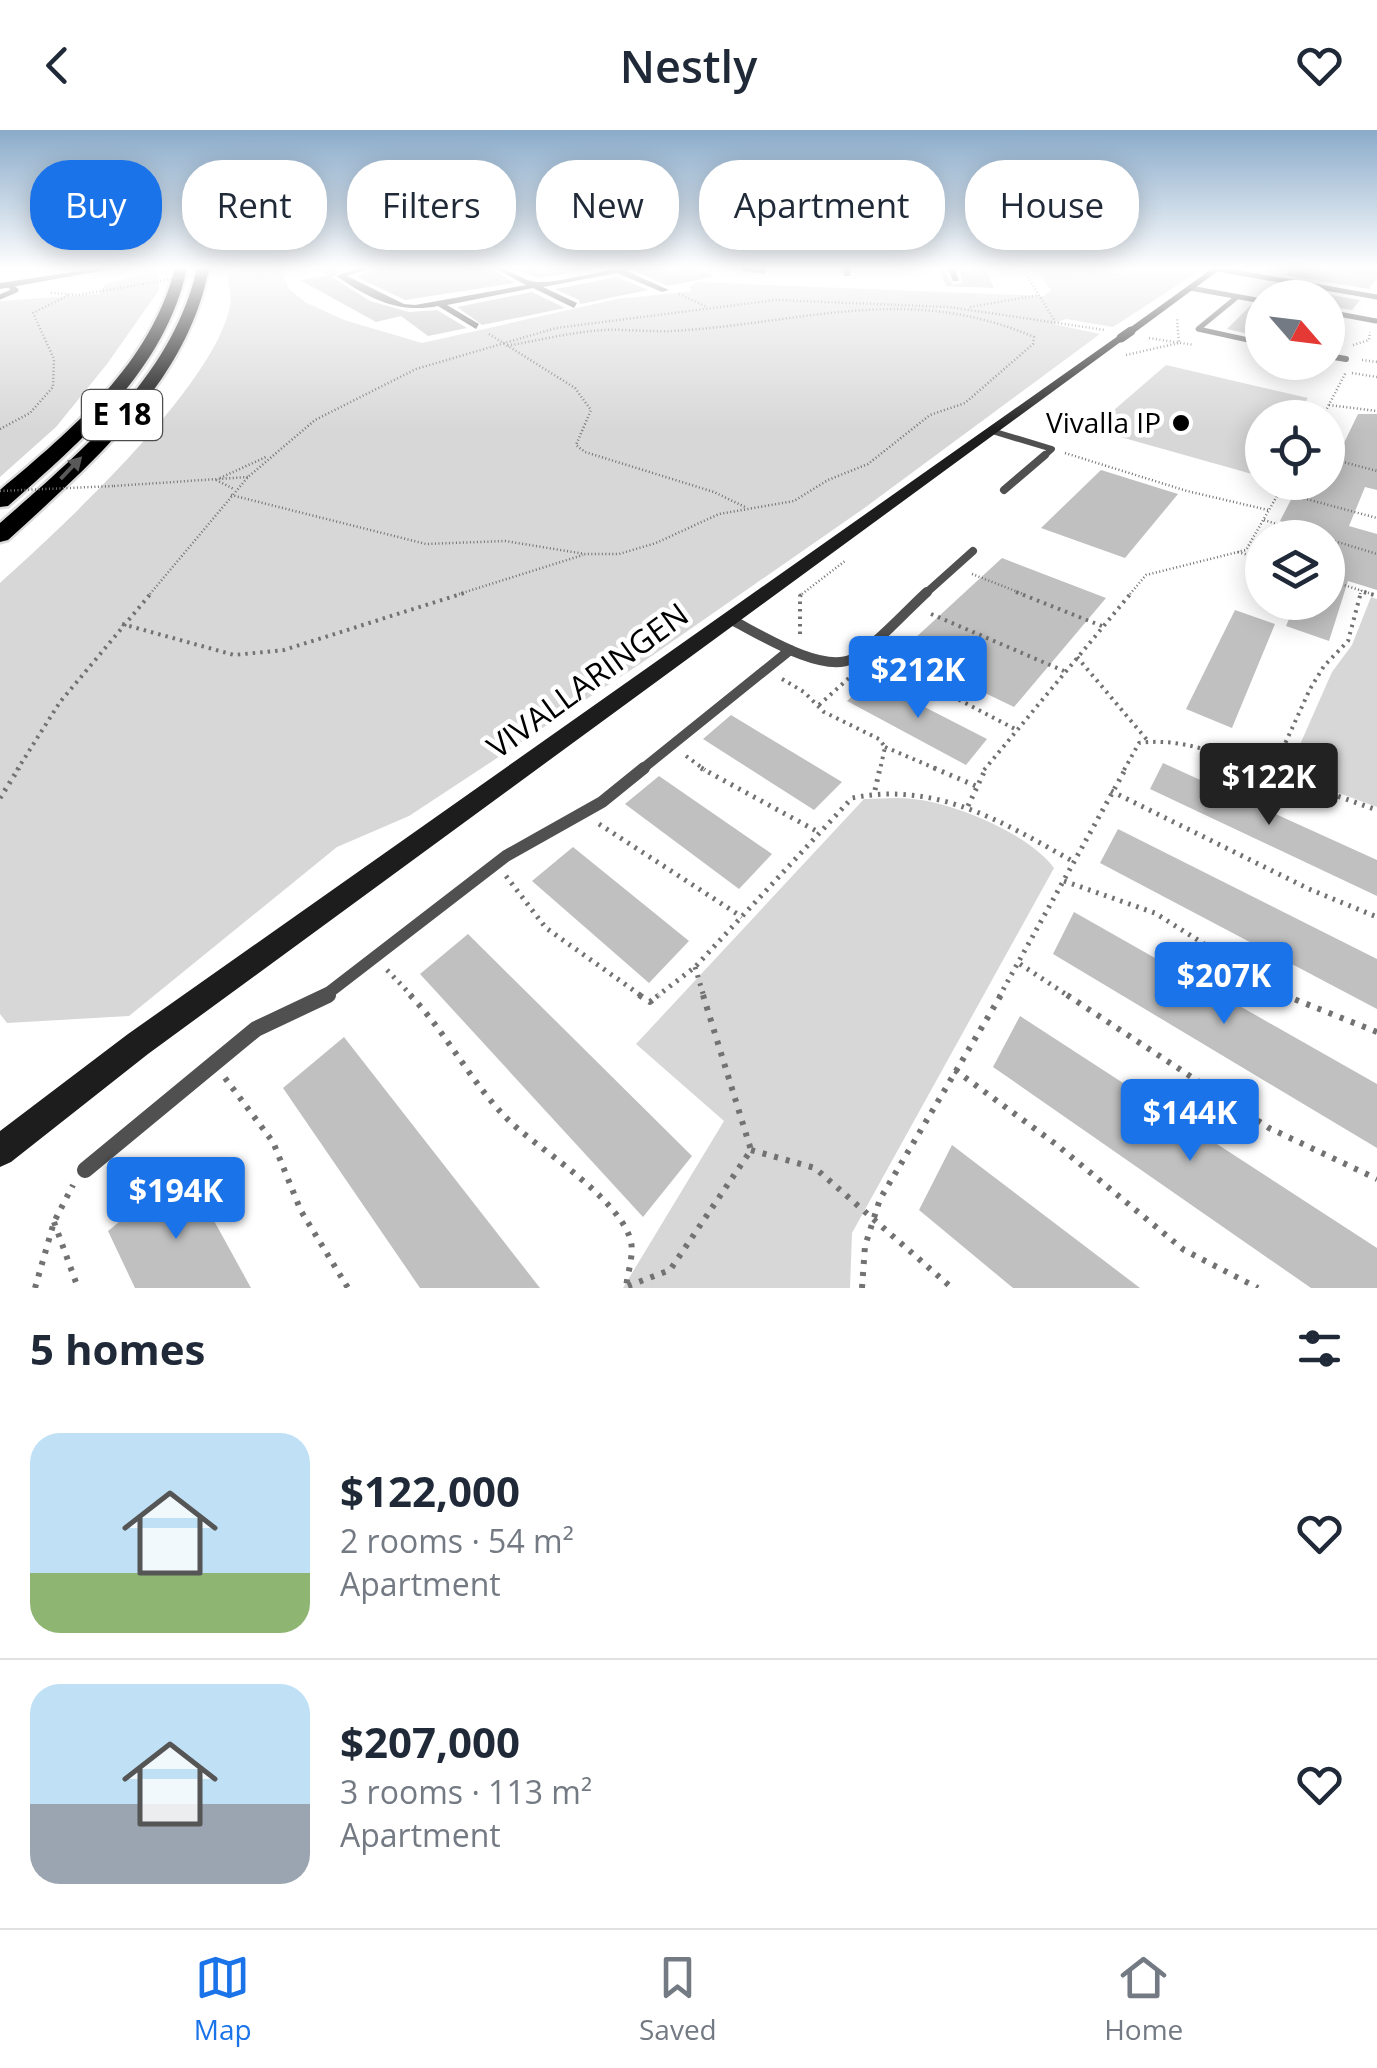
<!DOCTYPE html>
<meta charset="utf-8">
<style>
body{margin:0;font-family:"Open Sans",sans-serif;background:#f6f6f7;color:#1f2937;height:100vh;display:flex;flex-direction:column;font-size:38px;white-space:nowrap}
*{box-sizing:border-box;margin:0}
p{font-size:32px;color:#747a83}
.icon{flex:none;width:55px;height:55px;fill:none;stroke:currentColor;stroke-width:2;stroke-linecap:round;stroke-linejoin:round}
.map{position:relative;height:1158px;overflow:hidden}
.side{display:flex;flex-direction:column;background:#fff;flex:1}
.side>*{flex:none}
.hud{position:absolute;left:30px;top:30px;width:1318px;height:90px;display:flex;gap:20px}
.needle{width:65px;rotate:118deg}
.fabs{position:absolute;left:1245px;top:150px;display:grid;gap:20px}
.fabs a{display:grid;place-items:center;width:100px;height:100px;border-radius:50%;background:#fff;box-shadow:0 5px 25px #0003;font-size:50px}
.price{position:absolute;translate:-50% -85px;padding:0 22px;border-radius:10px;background:#1a73e8;color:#fff;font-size:32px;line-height:65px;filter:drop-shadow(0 2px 5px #0008)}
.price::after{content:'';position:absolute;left:50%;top:60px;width:30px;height:22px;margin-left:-15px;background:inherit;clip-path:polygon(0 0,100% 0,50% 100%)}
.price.active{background:#222;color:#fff}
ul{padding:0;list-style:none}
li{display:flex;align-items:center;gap:30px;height:250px;padding:0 30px}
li+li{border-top:2px solid #e0e1e3}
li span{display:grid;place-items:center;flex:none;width:280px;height:200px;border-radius:30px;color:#555}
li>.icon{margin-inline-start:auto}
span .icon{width:120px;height:120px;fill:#fffc;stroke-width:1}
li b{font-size:42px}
h2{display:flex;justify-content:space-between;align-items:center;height:120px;padding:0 30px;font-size:42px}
.chip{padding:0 35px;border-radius:40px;background:#fff;box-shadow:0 5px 25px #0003;font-size:35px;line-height:90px}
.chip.active{background:#1a73e8;color:#fff}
header{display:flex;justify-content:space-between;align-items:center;height:130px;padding:0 30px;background:#fff;font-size:45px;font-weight:600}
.menu{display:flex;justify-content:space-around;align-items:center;height:140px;border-top:2px solid #e0e1e3;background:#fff;font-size:28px;color:#747a83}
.menu a{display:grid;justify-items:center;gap:5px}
.menu .active{color:#1a73e8}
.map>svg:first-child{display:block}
.green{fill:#d7d7d7}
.building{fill:#c0c0c0}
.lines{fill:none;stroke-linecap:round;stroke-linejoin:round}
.highway-casing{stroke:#dbdbdb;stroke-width:5}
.path-far3{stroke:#727272;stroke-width:2.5;stroke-dasharray:1 2.5;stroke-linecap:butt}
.path-far2{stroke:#727272;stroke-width:4;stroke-dasharray:2.5 5;stroke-linecap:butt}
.path-far1{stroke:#727272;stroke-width:5;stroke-dasharray:2.5 6;stroke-linecap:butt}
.path{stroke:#727272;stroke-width:6;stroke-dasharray:4 8;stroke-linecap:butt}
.lane-far5{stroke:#505050;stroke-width:5}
.lane-far4{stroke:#505050;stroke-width:6}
.lane-far3{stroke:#505050;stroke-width:8}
.lane-far2{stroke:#505050;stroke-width:10}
.lane-far1{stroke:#505050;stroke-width:12}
.lane{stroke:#505050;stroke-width:16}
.street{fill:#505050;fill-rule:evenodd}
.secondary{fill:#1d1d1d;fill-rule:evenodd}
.highway{fill:#000;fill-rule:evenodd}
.path-bridge{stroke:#727272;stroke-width:2.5;stroke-dasharray:1 2.5;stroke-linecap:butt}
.secondary-bridge{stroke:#1d1d1d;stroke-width:9}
.oneway{fill:#595959}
.poi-dot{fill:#000;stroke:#fff;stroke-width:4}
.labels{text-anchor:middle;stroke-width:9;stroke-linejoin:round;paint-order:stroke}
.far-poi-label{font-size:28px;fill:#000;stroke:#fff;text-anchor:end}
.shield{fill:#fff;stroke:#4c4c4c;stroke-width:2.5}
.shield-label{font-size:30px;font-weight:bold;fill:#000}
.street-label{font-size:32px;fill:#000;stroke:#fff}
</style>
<header><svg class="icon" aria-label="back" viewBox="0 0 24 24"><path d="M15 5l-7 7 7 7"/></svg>Nestly<svg class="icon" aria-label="heart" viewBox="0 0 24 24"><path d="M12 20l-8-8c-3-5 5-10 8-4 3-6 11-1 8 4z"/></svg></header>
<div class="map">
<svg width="1377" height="1158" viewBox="0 0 1377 1158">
<rect width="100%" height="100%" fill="#fff"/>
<g class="green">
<path d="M141 138H158L159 160 107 234 56 297 0 347V171L99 164 105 154 146 144Z"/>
<path d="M249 138H280L289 159 305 172 344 190 422 213 617 169 692 161 689 157 696 152 1044 166 1051 160 1033 138H1086L1128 145 1129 139 1204 138 1113 197 1066 189 1053 194 1100 204 863 379 643 532 409 686 337 717 129 886 7 893 0 884V453C62 397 214 257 230 176 232 167 228 154 227 145Z"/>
<path d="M1166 235 1308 268 1294 287 1262 288V330L1252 344 1092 299Z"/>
<path d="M1371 467 1377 469V677L1287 644 1332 542 1352 515Z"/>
<path d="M864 669C880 669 897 667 913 669 955 673 1029 704 1054 738L852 1103 850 1158H623L724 991 636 914Z"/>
</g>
<g class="building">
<path d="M313 138H348L332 147 370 171 409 182 437 180 467 198 428 206 401 186 376 192 300 150 329 145Z"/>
<path d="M375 138H490L515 153 405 170 357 147Z"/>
<path d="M510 138H602L539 148Z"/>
<path d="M637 138H711L712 147 668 156 635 141Z"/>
<path d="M939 138H943L953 155 962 153 959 138H985L994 158 946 156Z"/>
<path d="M1292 138H1377V148L1369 159 1285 145Z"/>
<path d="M617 147 648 160 580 174 579 170 555 159Z"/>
<path d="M1274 155 1360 170 1352 180 1328 176V168L1264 165Z"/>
<path d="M532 162 565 178 482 195 457 177Z"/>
<path d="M1251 175 1262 177V207L1227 199Z"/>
<path d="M1358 284H1377V360L1365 357 1349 396 1377 404V460L1348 451 1329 511 1286 496 1296 472H1328V405L1280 391 1300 352H1328V314L1342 317Z"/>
<path d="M1101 340 1178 364 1125 428 1041 398Z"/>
<path d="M1002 428 1106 468 1014 577 900 522Z"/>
<path d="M1235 480 1275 494 1232 598 1186 579Z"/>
<path d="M870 549 987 609 966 635 847 571Z"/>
<path d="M731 585 842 652 814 680 703 609Z"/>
<path d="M1163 633 1377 730V766L1150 659Z"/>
<path d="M659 646 772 724 739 759 625 674Z"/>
<path d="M1118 699 1377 829V879L1100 733Z"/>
<path d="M573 717 689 811 649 853 532 751Z"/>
<path d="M1074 782 1377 954V1018L1053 824Z"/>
<path d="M468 804 692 1026 643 1087 420 844Z"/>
<path d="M1020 886 1377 1118V1158H1311L993 937Z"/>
<path d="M344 907 540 1158H420L283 958Z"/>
<path d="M952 1015 1140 1158H1013L919 1080Z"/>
<path d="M185 1038 251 1158H135L108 1101Z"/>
</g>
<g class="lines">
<g class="highway-casing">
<g id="highway">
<path d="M175 138H187C166 238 82 311 8 376L0 377V360C72 300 151 233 175 138Z"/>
<path d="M197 138H209C188 252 90 335 8 410L0 412V393C80 323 173 246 197 138Z"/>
</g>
</g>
<g class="path-far3">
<path d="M1022 138 1055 191"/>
<path d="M1322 138 1377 145"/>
<path d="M51 163 78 165 143 154"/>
<path d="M679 164 707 177"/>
<path d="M970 177 1039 165"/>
<path d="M489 204 575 258 591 280 576 315 585 322 714 362 747 378"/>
<path d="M1149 208 1194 215"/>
<path d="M1353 215 1369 210 1370 202"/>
<path d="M1126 225 1179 213 1177 188"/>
<path d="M1362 230 1377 232"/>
<path d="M1292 232 1318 237"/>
<path d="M1352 243 1377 247"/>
<path d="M1329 275 1377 281"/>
<path d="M1322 288 1346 242"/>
<path d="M0 299 30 283 53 257 54 229 33 183 69 165"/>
<path d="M1065 323 1187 361 1268 380"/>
<path d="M1328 328 1377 341"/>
<path d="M220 348 266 327"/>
<path d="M216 350 234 359"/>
<path d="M114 356 248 347"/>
<path d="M1280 362 1377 388"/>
<path d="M231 365 426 414 505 411 585 424H619L656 413 719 384 794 371 828 350 868 334 930 285 965 273 1033 214 1034 207C906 152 802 194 672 201 649 202 626 199 603 200 571 202 537 211 505 216"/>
<path d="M1264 390 1321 408"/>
<path d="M1328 409 1377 424"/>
<path d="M1238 422 1262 429"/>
<path d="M972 444 1023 464"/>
<path d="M1328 450 1372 464"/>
<path d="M150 464 248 347 315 290 416 239 556 198 775 170 949 177 1105 200"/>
<path d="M459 464 583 425"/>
<path d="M802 464 845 431"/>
<path d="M1130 464 1146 445 1246 420 1285 352"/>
<path d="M1360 464 1361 460"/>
</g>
<g class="path-far2">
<path d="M1016 462 1102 496"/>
<path d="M1364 462 1377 466"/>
<path d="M931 484 1064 541"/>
<path d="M122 494 234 525 284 520 467 462"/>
<path d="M800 504V466L805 462"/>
<path d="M1077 527 1148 611"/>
<path d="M879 528 1017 600"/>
<path d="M782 549 804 562 824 582 879 609 885 617 880 640"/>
<path d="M819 575 849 548"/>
<path d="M885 617 939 640"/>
<path d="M686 626 705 640"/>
<path d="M17 640 60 572 152 462"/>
<path d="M984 640 1132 462"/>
<path d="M1124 640 1139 613C1184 607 1223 626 1265 640"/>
<path d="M1273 640 1310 559 1324 536 1348 511 1361 462"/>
</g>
<g class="path-far1">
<path d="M701 638 820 703"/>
<path d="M934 638 976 656"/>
<path d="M1258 638 1377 680"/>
<path d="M1272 642 1274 638"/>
<path d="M875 660 880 638"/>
<path d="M1111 661 1309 759 1377 787"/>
<path d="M0 668 19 638"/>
<path d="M968 676 986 638"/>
<path d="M599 694 742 787"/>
<path d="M506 746 546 798 643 867"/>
<path d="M1064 751 1155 783 1288 867"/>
<path d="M1020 834 1070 867"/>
<path d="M695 837 704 867"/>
<path d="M387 840 413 867"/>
<path d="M656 867 695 837 852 668C936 651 1003 692 1074 732"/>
<path d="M999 867 1126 638"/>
</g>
<g class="path">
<path d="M410 865C451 907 477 966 523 1003 551 1026 623 1074 631 1112 634 1125 627 1145 626 1158"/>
<path d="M639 865 650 872 659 865"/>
<path d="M1067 865 1269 998 1377 1049"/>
<path d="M1284 865 1377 902"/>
<path d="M955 940 1057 1015 1184 1120 1258 1158"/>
<path d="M225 948 273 1012 301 1081 348 1158"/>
<path d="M751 1020 815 1038 952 1158"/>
<path d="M54 1092 78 1158"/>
<path d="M628 1156 670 1140 751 1020 703 865"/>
<path d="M35 1158 54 1092 73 1055"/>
<path d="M862 1158 865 1116 880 1069 1001 865"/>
</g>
<g class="lane-far5">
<path d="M745 139 764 141"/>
<path d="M1217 139 1377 167"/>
<path d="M1190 158 1262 171"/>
<path d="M0 167 16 160 8 155"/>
<path d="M1237 167 1198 199 1262 213"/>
<path d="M1328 182 1376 191"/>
</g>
<g class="lane-far4">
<path d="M1328 226 1346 229"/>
<path d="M992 301 1052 319 1042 328"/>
</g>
<g class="lane-far3">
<path d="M1004 360 1045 325"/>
<path d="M925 464 973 421"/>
</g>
<g class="lane-far2">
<path d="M730 489C758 503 821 544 852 529 871 520 909 478 927 462"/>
<path d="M641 640 790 520"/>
</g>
<path class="lane-far1" d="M323 867 506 726 602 672 644 638"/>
<path class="lane" d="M85 1040 256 899 328 865"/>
<g class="street">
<path d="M99 138H117L0 159V153Z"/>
<path d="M359 138H371L347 146 404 174 415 175 526 155 494 138C511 138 523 152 539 152 570 152 601 138 633 138L626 141 669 160 662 162 617 143 543 157 577 173 574 178 533 158 447 175 479 194 476 199 438 176C397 184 369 168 336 146Z"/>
<path d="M742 138H750L745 142Z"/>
<path d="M843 138H851L850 146H844Z"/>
<path d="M947 138H955L959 151H953Z"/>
</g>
<g class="secondary">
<path d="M1213 138H1222L1134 203H1128V199Z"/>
<path d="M1118 206 1126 208 148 924 11 1032 0 1037V1001L128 904Z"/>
</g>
<use href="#highway" class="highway"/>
<g class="path-bridge">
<path d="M143 154 234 138"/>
<path d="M0 361 114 356"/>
</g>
<path class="secondary-bridge" d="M1121 208 1131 201"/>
</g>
<defs><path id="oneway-solid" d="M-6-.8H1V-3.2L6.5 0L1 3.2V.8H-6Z" transform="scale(2.5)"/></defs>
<use class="oneway" href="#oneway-solid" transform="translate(71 338) rotate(-46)"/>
<linearGradient id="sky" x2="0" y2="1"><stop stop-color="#8aabca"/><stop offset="0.46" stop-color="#fff"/><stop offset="1" stop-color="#fff" stop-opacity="0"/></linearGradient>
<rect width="1377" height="300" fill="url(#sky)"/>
<circle class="poi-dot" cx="1181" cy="293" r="10"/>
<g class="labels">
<g class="far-poi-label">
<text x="1161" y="303">Vivalla IP</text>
</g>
<rect class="shield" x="82" y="260" width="80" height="50" rx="8"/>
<g class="shield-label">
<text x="122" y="295">E 18</text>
</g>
<g class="street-label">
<text transform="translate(588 551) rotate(-36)" y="11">VIVALLARINGEN</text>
</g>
</g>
</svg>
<div class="fabs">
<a><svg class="needle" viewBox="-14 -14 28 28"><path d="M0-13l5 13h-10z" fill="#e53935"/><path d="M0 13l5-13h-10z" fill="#747a83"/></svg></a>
<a><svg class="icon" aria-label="locate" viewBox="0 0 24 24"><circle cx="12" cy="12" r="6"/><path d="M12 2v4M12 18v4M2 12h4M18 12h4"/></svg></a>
<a><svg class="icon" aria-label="layers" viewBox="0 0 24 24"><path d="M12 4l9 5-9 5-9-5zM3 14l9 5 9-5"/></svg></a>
</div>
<b class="price" style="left:918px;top:591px">$212K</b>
<b class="price active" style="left:1269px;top:698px">$122K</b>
<b class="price" style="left:1224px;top:897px">$207K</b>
<b class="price" style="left:1190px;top:1034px">$144K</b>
<b class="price" style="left:176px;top:1112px">$194K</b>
<div class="hud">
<a class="chip active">Buy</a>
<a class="chip">Rent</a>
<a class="chip">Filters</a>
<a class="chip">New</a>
<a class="chip">Apartment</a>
<a class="chip">House</a>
</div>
</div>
<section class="side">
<h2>5 homes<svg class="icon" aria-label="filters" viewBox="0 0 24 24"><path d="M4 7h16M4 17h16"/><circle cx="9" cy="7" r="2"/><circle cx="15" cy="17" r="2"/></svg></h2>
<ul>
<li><span style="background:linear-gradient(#bfe0f5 70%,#8fb573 0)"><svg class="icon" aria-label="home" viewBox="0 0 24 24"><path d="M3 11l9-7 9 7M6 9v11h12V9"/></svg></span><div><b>$122,000</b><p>2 rooms · 54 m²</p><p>Apartment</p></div><svg class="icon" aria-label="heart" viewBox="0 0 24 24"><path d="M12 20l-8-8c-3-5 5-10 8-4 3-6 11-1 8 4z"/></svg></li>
<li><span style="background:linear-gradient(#bfe0f5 60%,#9aa5b1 0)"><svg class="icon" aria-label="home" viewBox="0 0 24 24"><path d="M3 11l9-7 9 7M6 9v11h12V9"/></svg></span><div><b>$207,000</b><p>3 rooms · 113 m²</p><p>Apartment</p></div><svg class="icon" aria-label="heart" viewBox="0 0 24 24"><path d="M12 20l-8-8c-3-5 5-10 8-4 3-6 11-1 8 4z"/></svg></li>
</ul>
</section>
<nav class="menu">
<a class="active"><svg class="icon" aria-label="map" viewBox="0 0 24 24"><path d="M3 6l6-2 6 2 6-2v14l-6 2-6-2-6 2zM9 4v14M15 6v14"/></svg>Map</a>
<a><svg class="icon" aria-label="saved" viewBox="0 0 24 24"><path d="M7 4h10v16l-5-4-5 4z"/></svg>Saved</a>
<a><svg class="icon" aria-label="home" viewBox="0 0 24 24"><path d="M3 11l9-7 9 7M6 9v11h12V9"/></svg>Home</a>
</nav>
